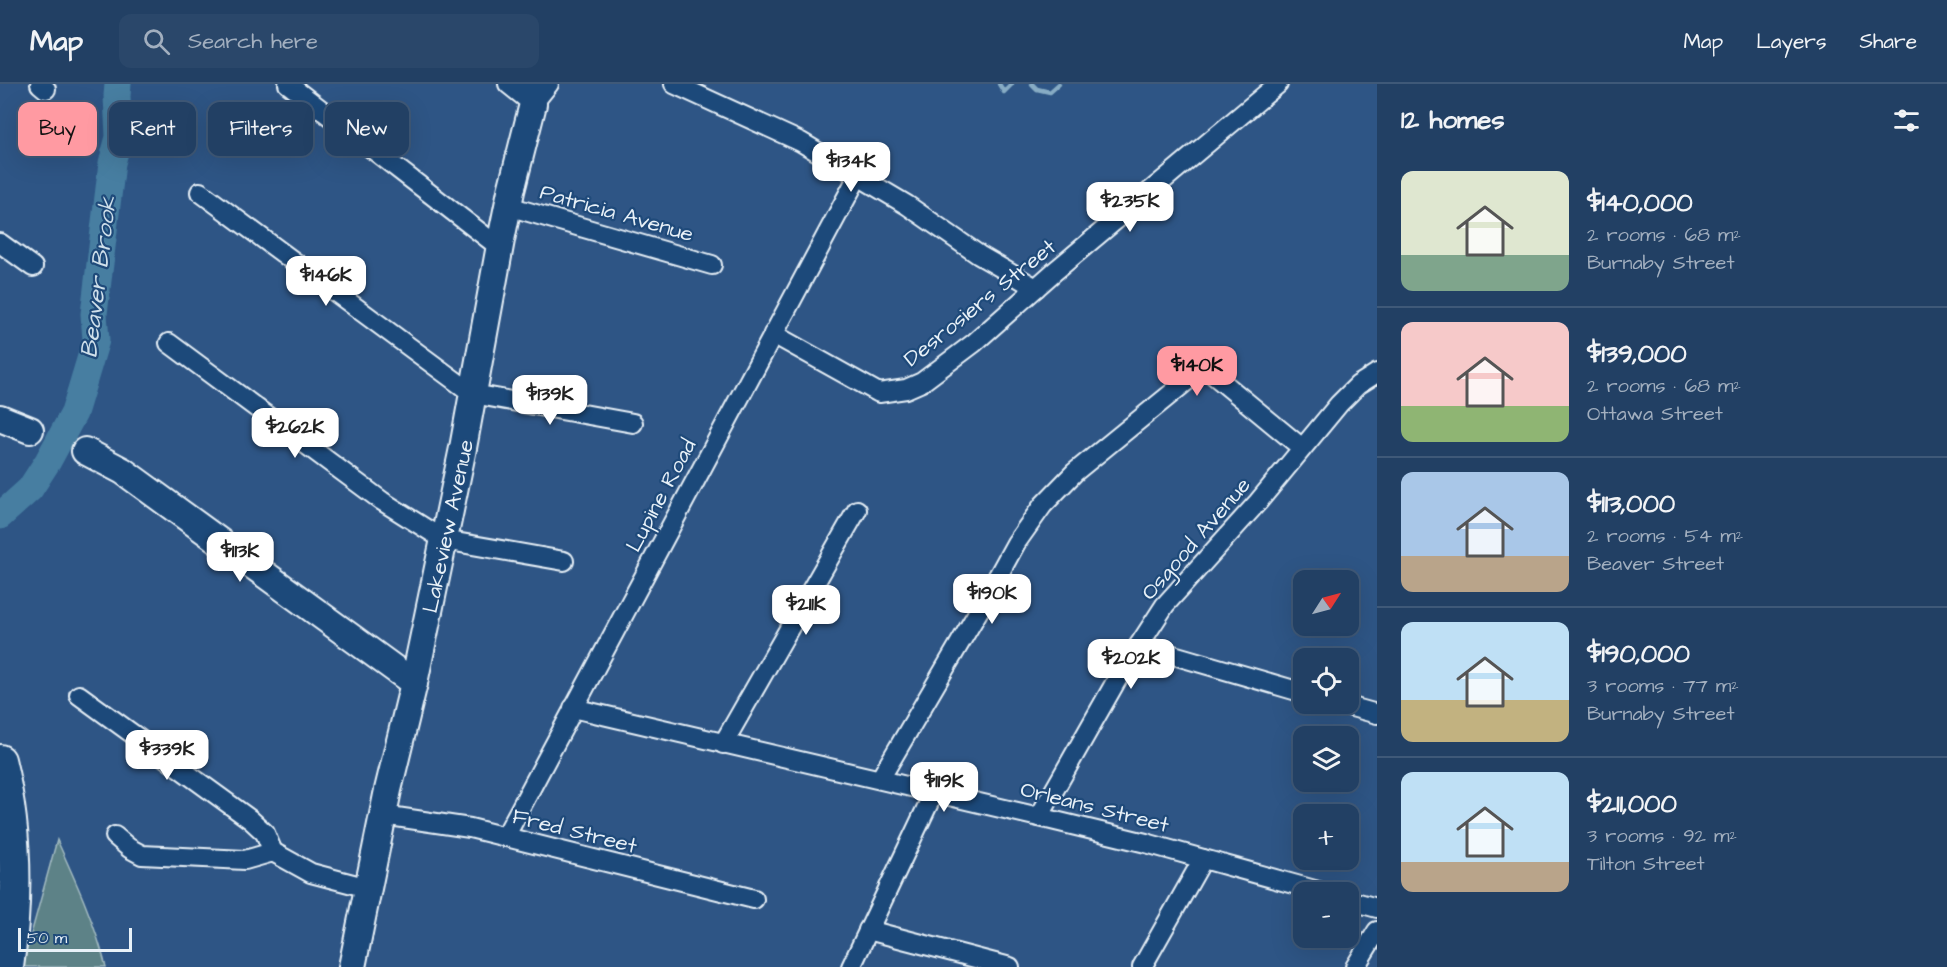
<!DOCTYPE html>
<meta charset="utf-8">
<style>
body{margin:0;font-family:"Architects Daughter",sans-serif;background:#2a476a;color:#f1f3f6;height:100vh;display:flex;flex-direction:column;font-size:22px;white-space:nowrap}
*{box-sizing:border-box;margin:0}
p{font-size:20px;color:#a2afbf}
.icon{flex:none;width:33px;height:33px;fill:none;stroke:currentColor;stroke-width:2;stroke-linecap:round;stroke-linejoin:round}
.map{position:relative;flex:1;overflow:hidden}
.drawer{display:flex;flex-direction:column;background:#224064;width:570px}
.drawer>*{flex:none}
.banner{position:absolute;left:18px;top:18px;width:570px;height:54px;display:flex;gap:12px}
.needle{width:39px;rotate:54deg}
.fabs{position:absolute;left:1293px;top:486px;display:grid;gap:12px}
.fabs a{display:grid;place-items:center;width:66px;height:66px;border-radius:12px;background:#224064;box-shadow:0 6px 24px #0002,0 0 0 2px #3f5978;font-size:30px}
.scale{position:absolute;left:18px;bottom:15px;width:114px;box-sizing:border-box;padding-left:6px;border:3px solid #e8f1f8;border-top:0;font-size:16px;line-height:21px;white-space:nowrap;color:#e8f1f8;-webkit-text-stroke:4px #1f4a7a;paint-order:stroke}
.price{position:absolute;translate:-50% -51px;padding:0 14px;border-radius:12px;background:#fff;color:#222;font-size:20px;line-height:39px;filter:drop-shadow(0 2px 3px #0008)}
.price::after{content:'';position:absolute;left:50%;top:36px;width:18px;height:14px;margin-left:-9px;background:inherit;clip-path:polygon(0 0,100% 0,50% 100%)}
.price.selected{background:#ff9aa2;color:#111}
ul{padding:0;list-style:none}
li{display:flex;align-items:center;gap:18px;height:150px;padding:0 24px}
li+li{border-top:2px solid #3f5978}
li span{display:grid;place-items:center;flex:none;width:168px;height:120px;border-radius:12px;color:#555}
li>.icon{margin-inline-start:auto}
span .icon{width:72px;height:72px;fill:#fffc;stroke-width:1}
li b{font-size:26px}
h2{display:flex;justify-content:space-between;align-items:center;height:72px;padding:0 24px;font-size:26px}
.pill{padding:0 21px;border-radius:12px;background:#224064;box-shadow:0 6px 24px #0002,0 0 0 2px #3f5978;font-size:21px;line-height:54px}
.pill.selected{background:#ff9aa2;color:#111}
header{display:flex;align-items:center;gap:36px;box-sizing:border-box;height:84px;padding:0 30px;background:#224064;border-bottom:2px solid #3f5978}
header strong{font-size:28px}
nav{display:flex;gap:33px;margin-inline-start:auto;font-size:21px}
.search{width:420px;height:54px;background:#2a476a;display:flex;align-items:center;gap:15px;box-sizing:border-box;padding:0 21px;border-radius:12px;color:#a2afbf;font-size:22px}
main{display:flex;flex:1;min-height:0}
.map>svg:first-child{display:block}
.green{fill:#5d8287;stroke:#a2bac0;stroke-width:1.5}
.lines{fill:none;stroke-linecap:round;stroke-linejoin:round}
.stream{stroke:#87acc4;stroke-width:4.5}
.river{stroke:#467ea1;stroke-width:27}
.street-casing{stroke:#e8f1f8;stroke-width:22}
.secondary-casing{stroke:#e8f1f8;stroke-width:30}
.primary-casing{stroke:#e8f1f8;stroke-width:34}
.street{stroke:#1f4a7a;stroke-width:18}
.secondary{stroke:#1f4a7a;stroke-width:26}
.primary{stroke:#1f4a7a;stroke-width:30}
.labels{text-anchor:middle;stroke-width:4.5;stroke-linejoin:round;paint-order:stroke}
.street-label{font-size:22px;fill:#e8f1f8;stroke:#1f4a7a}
.water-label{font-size:24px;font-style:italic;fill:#d0e0eb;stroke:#1f4a7a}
</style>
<header>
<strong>Map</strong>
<div class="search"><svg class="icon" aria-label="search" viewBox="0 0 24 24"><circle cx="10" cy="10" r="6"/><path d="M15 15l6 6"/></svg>Search here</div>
<nav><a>Map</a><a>Layers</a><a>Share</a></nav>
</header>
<main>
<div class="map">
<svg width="1377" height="883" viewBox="0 0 1377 883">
<rect width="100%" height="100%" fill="#2e5585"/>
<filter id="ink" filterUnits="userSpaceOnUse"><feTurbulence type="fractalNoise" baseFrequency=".0167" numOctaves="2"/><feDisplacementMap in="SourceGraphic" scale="12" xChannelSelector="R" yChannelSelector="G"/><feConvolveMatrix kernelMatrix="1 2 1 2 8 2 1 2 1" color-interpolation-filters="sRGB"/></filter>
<g filter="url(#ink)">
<path class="green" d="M57 756C76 798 95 839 106 883H22Z"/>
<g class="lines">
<g class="stream">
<path d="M999 0 1004 8 1012 0"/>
<path d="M1032 0 1037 5 1050 8 1059 0"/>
</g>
<path class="river" d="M0 432 30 405 48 377 74 329 96 256 94 230 112 79 119 53 117 12 118 0"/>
<g class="street-casing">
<g id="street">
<path d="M40 0 46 5"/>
<path d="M288 0 499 163"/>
<path d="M508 0 533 20 549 0"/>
<path d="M674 0 801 58 907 121 979 171 1036 204"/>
<path d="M200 108 473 310 633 339"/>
<path d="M508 122 712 181"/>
<path d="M0 159 33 183"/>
<path d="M773 250 879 309 906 305 922 298 974 259 1055 187 1278 0"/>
<path d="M169 259 382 417 444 456 564 477"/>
<path d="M1139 561 1304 609"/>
<path d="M79 611 251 736 265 749 273 768"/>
<path d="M1341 620 1377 630"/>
<path d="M573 624 1039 733 1146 759 1322 808"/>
<path d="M723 660 857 426"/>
<path d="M880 695 981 523 1016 459 1043 421 1075 388 1204 283 1302 364"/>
<path d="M383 731 470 744 754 815"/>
<path d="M1039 733 1119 592 1165 521 1258 418 1339 320 1358 301 1377 289"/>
<path d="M115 752 129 764 142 771 245 776 273 768 311 789 368 804"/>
<path d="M505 753 858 92"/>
<path d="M1348 816 1377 824"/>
<path d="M868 846 1010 883"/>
<path d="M851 883 934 708"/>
<path d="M1142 883 1203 775"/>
<path d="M1355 883 1377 847"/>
</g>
</g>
<g class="secondary-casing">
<g id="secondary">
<path d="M0 334 30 346"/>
<path d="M85 367 123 387 414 599"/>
<path d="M352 883 388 706 414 599 463 364 501 156 511 107 533 20V0"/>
</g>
</g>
<g class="primary-casing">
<path id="primary" d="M0 676C17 744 18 814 8 883"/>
</g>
<use href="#street" class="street"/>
<use href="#secondary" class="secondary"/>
<use href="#primary" class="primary"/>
</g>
</g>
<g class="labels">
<g class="street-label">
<text transform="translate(617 128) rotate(16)" y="8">Patricia Avenue</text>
<text transform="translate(979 218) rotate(-39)" y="8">Desrosiers Street</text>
<text transform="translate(660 411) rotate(-62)" y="8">Lupine Road</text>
<text transform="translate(447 442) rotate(-78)" y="8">Lakeview Avenue</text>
<text transform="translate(1195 454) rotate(-49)" y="8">Osgood Avenue</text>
<text transform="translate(1095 722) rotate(14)" y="8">Orleans Street</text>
<text transform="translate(575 746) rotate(14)" y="8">Fred Street</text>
</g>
<g class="water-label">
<text transform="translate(98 193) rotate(-83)" y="8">Beaver Brook</text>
</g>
</g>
</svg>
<div class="fabs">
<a><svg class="needle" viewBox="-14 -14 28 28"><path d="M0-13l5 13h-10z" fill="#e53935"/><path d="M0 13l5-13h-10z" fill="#a2afbf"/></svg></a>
<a><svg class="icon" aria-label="locate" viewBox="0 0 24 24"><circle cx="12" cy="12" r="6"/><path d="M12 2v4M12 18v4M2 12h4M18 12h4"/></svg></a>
<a><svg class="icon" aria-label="layers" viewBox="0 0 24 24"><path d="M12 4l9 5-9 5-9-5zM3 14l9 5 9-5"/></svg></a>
<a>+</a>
<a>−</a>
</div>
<div class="scale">50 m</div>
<b class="price" style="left:851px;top:109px">$134K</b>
<b class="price" style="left:1130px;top:149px">$235K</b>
<b class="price" style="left:326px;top:223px">$146K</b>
<b class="price selected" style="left:1197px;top:313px">$140K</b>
<b class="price" style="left:550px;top:342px">$139K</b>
<b class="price" style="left:295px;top:375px">$262K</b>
<b class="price" style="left:240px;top:499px">$113K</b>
<b class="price" style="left:992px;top:541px">$190K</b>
<b class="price" style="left:806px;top:552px">$211K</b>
<b class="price" style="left:1131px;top:606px">$202K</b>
<b class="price" style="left:167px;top:697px">$339K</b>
<b class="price" style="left:944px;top:729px">$119K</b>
<div class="banner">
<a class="pill selected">Buy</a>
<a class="pill">Rent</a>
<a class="pill">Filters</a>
<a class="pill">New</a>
</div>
</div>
<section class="drawer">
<h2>12 homes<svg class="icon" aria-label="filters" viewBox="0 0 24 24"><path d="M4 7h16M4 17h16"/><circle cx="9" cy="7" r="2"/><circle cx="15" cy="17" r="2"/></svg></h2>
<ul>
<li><span style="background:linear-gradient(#dfe7d0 70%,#7fa58c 0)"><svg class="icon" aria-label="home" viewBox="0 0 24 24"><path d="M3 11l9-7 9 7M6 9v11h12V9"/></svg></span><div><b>$140,000</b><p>2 rooms · 68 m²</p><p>Burnaby Street</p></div></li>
<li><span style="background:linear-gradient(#f6c9c9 70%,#8fb573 0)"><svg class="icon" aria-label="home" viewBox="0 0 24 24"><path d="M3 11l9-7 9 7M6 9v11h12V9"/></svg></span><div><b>$139,000</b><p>2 rooms · 68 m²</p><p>Ottawa Street</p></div></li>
<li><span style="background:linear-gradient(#a9c7e8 70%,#b9a48a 0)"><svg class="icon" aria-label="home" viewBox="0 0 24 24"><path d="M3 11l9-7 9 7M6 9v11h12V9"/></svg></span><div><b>$113,000</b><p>2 rooms · 54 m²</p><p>Beaver Street</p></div></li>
<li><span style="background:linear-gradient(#bfe0f5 65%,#c2b280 0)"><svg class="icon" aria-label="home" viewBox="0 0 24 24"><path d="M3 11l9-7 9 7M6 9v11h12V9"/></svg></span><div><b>$190,000</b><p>3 rooms · 77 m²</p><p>Burnaby Street</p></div></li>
<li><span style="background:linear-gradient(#bfe0f5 75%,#b9a48a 0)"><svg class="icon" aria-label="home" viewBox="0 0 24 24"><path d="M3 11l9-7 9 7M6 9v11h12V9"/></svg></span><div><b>$211,000</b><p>3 rooms · 92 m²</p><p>Tilton Street</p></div></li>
</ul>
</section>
</main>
